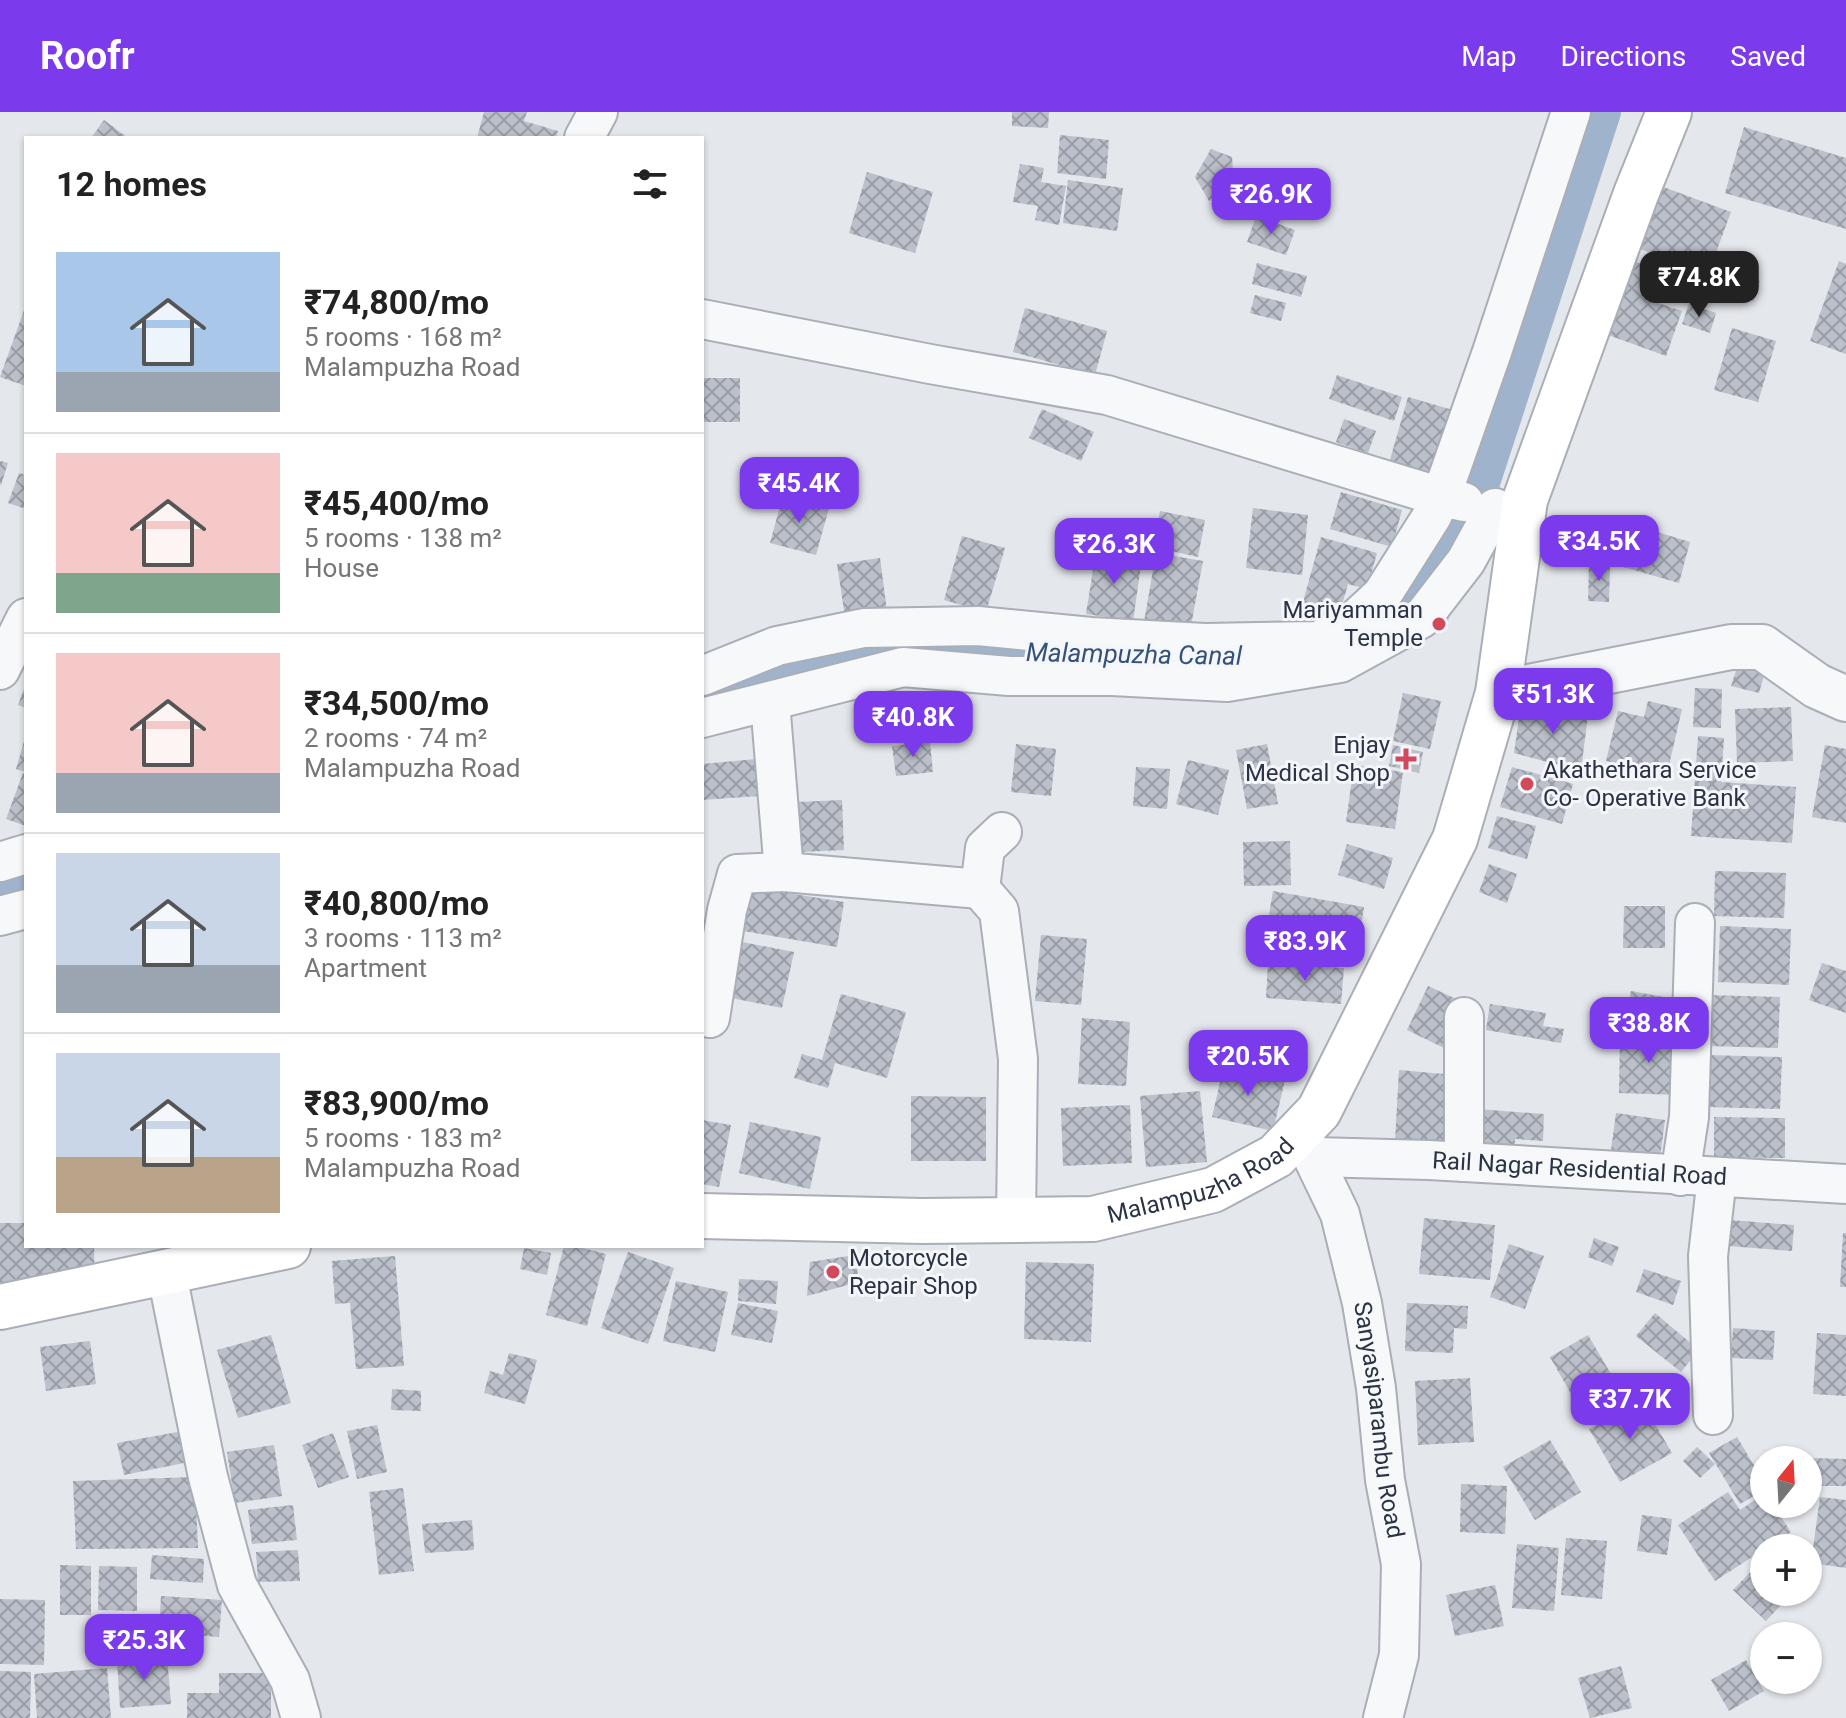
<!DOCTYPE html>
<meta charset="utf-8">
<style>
body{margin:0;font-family:Roboto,sans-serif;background:#f6f6f6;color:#222;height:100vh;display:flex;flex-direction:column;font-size:30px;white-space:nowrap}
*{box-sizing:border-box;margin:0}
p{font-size:26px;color:#767676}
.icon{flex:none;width:44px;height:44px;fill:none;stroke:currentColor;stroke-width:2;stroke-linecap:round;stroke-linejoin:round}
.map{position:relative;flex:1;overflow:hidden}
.side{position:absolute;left:24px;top:24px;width:680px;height:1112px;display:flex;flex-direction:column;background:#fff;border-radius:0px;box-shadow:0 2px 6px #0004}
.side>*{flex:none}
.needle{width:52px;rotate:18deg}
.fabs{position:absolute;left:1750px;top:1334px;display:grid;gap:16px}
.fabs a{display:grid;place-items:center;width:72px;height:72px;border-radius:50%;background:#fff;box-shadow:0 2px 6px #0004;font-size:40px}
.price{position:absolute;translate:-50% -68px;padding:0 18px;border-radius:16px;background:#7c3aed;color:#fff;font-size:26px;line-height:52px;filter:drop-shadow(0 2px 4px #0008)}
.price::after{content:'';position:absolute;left:50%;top:48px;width:24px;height:18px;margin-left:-12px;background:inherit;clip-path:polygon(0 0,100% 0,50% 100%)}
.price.active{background:#222;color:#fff}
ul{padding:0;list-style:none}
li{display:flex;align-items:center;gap:24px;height:200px;padding:0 32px}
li+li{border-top:2px solid #e0e0e0}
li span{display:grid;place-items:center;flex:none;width:224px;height:160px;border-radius:0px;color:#555}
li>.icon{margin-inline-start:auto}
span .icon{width:96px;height:96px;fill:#fffc;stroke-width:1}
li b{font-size:34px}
h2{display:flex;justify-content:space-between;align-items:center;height:96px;padding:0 32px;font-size:34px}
header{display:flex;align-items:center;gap:48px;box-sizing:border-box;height:112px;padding:0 40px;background:#7c3aed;color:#fff}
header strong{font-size:38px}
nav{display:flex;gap:44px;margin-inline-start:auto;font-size:28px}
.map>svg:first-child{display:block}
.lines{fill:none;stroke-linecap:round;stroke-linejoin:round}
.canal{stroke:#9fb4cc;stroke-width:36}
.building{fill:url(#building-cross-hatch)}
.minor-casing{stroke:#a9aeb7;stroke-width:42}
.tertiary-casing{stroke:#a9aeb7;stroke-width:48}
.secondary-casing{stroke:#a9aeb7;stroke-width:48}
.minor{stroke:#f7f8fa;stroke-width:38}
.tertiary{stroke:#f7f8fa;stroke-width:44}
.secondary{stroke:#fff;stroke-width:44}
.poi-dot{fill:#d1495b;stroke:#f4f6f9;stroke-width:3}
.labels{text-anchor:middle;stroke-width:6;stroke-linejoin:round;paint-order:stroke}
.poi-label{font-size:24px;fill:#2b3445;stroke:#f4f6f9;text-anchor:end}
.street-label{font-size:24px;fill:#2b3445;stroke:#f4f6f9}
.water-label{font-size:26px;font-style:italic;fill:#34527a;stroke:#f4f6f9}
</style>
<header>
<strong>Roofr</strong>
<nav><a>Map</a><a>Directions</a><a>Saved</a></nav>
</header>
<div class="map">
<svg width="1846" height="1606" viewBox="0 0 1846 1606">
<defs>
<pattern id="building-cross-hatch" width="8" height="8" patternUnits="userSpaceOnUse" patternTransform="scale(2)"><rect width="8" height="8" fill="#bbc0ca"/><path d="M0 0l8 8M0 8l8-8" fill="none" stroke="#989da6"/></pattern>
</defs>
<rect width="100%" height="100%" fill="#e4e7ec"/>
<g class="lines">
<g class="canal">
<path d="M1355 526 1411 485 1444 452 1477 386 1603 0"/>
<path d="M702 580 823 550 939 534 1050 543H1127"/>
<path d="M0 776 26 769"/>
</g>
</g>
<g class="building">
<path d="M484 0H527L524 9 558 19 556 26H477Z"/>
<path d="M1012 0H1049L1048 16 1012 14Z"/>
<path d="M104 8 128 26H91Z"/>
<path d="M1744 15 1846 46V117L1725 81Z"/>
<path d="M1060 23 1109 28 1106 67 1057 61Z"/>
<path d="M1211 37 1232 45 1234 70 1209 89 1195 65Z"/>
<path d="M1020 52 1044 56 1041 70 1066 74 1059 113 1035 108 1038 94 1013 90Z"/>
<path d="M867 60 933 80 915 141 849 121Z"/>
<path d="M1068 68 1123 76 1117 119 1063 111Z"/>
<path d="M1658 73 1731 100 1708 162 1635 135Z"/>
<path d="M1256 104 1295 118 1286 143 1247 130Z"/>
<path d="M1627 147 1653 156 1643 186 1682 199 1666 244 1600 220Z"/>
<path d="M1839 149 1846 152V242L1810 229Z"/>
<path d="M1257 151 1307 164 1301 185 1252 172Z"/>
<path d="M1732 160 1760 169 1753 189 1726 180Z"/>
<path d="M1255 183 1286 191 1281 209 1250 201Z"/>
<path d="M1689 192 1716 201 1710 221 1682 212Z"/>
<path d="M26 193V274L0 265Z"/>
<path d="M1025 196 1107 219 1095 263 1013 240Z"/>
<path d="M1732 216 1776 229 1758 290 1714 278Z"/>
<path d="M1337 263 1402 285 1394 309 1329 287Z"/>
<rect x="702" y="266" width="38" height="44"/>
<path d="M1408 285 1453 298 1432 372 1387 358Z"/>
<path d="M1042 297 1094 320 1081 349 1029 326Z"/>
<path d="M1344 307 1376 319 1368 341 1336 330Z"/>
<path d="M0 349 8 351 1 373H0Z"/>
<path d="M19 361 26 363V397L8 391Z"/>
<path d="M1341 380 1402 398 1392 435 1330 417Z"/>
<path d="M783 383 829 396 816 443 770 431Z"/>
<path d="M1253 396 1308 403 1302 463 1246 456Z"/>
<path d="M1160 399 1205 408 1198 445 1153 435Z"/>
<path d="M1625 410 1690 430 1679 471 1613 452Z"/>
<path d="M962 424 1005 436 986 500 944 488Z"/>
<path d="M1321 425 1377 441 1367 477 1348 472 1338 507 1301 497Z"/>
<path d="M1096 439 1142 446 1133 509 1086 502Z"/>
<path d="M1156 441 1203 449 1190 519 1144 510Z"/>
<path d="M880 446 887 499 845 505 837 452Z"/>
<path d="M1589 452H1610L1609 490 1588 489Z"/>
<path d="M1435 501 1449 506 1444 519 1430 518Z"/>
<path d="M1740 546 1767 553 1759 581 1731 574Z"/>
<path d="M26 571V596L18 593Z"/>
<path d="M1695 576 1722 577 1721 616 1693 615Z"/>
<path d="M1403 581 1441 589 1430 637 1393 629Z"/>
<path d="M1648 589 1682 597 1667 662 1606 649 1618 599 1644 605Z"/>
<path d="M1589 594 1581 659 1514 641 1520 599Z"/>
<path d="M1791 595 1793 649 1737 651 1735 597Z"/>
<path d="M1698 624 1724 626 1721 670 1796 675 1792 731 1691 724Z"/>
<path d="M25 626H26V660L16 657Z"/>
<path d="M930 630 933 660 896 664 892 634Z"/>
<path d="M1016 632 1056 637 1051 684 1011 680Z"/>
<path d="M1267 632 1278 692 1247 697 1236 638Z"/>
<path d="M1393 633 1423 640 1419 661 1389 654Z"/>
<path d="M1825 633 1846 637V711L1812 705Z"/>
<path d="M756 647 759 684 702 688V652Z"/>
<path d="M1188 648 1229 658 1218 703 1176 692Z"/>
<path d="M1354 653 1403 660 1395 717 1346 710Z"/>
<path d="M1136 655 1170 657 1167 697 1133 694Z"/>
<path d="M1512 655 1573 672 1562 712 1500 695Z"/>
<path d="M23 661 26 662V714L6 707Z"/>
<path d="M842 688 844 738 800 740 797 690Z"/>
<path d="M1497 704 1536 714 1527 747 1488 736Z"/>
<path d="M1290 729 1291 773 1244 774 1243 730Z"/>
<path d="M1347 732 1393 746 1384 777 1338 763Z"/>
<path d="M1489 752 1517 762 1507 791 1479 780Z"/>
<path d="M1715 759 1786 761 1784 806 1714 804Z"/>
<path d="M750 775 844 790 837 835 743 819Z"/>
<path d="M1273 779 1364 795 1356 847 1264 832Z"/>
<path d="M1624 794H1665V836H1623Z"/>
<path d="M1720 814 1791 817 1789 873 1718 870Z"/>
<path d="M1041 823 1087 827 1081 893 1035 889Z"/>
<path d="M732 828 794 840 782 896 721 884Z"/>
<path d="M1268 851 1344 856 1341 892 1266 886Z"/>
<path d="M1822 851 1846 859V901L1809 888Z"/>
<path d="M1428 874 1465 891 1444 936 1407 918Z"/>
<path d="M1631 879 1674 887 1670 912 1627 904Z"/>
<path d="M841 882 906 900 887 966 835 951 828 976 794 966 802 942 822 948Z"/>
<path d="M1707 883 1780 885 1778 936 1706 934Z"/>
<path d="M1490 892 1546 901 1543 914 1564 917 1561 931 1486 918Z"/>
<path d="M1082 906 1130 910 1126 974 1078 972Z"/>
<path d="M1620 924 1680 926 1678 983 1619 981Z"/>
<path d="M1708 943 1782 945 1780 997 1707 995Z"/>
<path d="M1224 953 1285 968 1273 1019 1212 1005Z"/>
<path d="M1399 958 1455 963 1450 1032 1395 1029Z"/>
<path d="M1200 979 1207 1050 1146 1055 1140 984Z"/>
<path d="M911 984 986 985V1049H911Z"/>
<path d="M1130 993 1132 1051 1063 1054 1061 996Z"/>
<path d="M1477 997 1544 1002 1543 1029 1515 1027 1514 1045 1474 1042Z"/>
<path d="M1616 1001 1665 1008 1659 1053 1610 1046Z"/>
<path d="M1714 1005 1785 1006V1046L1714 1045Z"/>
<path d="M702 1008 731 1013 719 1075 702 1072Z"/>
<path d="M750 1010 821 1025 810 1077 739 1061Z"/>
<path d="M1424 1106 1495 1113 1490 1168 1419 1162Z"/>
<path d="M1730 1108 1794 1113 1792 1139 1728 1134Z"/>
<path d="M0 1111H26V1134H94L95 1174 0 1193Z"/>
<path d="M1843 1121H1846V1175H1840Z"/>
<path d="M1594 1126 1619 1135 1612 1154 1588 1145Z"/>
<path d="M1509 1132 1544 1144 1525 1197 1490 1185Z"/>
<path d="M564 1134H575L606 1142 587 1214 546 1203Z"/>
<path d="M524 1136 551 1141 547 1163 520 1157Z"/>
<path d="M628 1140 674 1156 648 1232 601 1216Z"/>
<path d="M855 1143 859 1170 807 1184 810 1150Z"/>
<path d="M395 1144 404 1254 356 1257 350 1191 335 1192 332 1149Z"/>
<path d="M1026 1150 1094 1152 1091 1230 1024 1227Z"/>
<path d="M1644 1157 1681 1169 1673 1193 1636 1180Z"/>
<path d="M739 1167 778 1169 776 1192 738 1189Z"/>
<path d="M676 1169 728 1180 715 1240 663 1229Z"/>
<path d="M738 1191 778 1199 772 1231 731 1223Z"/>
<path d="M1407 1191 1468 1194 1467 1217 1454 1216 1453 1241 1405 1239Z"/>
<path d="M1655 1201 1699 1238 1681 1260 1636 1224Z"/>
<path d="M1733 1216 1775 1219 1773 1248 1731 1246Z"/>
<path d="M1817 1221 1846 1223V1284L1813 1282Z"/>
<path d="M271 1223 291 1291 238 1306 217 1238Z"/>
<path d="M1588 1223 1618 1274 1579 1296 1550 1245Z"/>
<path d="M90 1229 96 1272 46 1279 40 1235Z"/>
<path d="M509 1241 537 1248 525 1292 484 1281 490 1259 503 1263Z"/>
<path d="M1470 1266 1474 1330 1418 1333 1415 1269Z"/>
<path d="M392 1277 421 1279V1299L391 1298Z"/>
<path d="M1641 1288 1672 1341 1620 1370 1589 1317Z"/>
<path d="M377 1313 387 1360 357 1367 347 1319Z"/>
<path d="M183 1319 189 1350 124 1363 117 1331Z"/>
<path d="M333 1321 349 1365 318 1376 302 1333Z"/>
<path d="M1737 1325 1764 1370V1378L1740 1392 1709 1341Z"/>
<path d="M1550 1328 1581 1380 1535 1408 1503 1355Z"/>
<path d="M274 1333 282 1384 235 1391 227 1340Z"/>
<path d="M1697 1335 1715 1352 1700 1366 1683 1349Z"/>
<path d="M1810 1346 1846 1347V1374H1810Z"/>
<path d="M195 1365 198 1436 76 1437 73 1369Z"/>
<path d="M1461 1372 1507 1374 1505 1422 1460 1420Z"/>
<path d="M403 1376 414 1459 379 1463 369 1380Z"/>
<path d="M1728 1380 1740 1398 1764 1382V1392H1772L1791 1420 1715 1469 1678 1413Z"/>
<path d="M1820 1385 1846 1388V1456L1811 1451Z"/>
<path d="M293 1393 297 1428 252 1432 248 1398Z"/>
<path d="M1642 1403 1672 1407 1667 1443 1637 1439Z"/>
<path d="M472 1408 474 1438 425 1441 422 1412Z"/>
<path d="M1566 1426 1607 1429 1602 1487 1561 1483Z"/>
<path d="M1517 1432 1559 1436 1554 1499 1512 1496Z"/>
<path d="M298 1438 300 1469 258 1470 256 1440Z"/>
<path d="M152 1443 204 1447 203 1471 150 1467Z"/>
<path d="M1758 1452 1764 1457V1480L1791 1482 1766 1509 1733 1478Z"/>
<path d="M60 1453 91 1454V1503H60Z"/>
<path d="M99 1454 137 1455V1499L98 1498Z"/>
<path d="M1495 1473 1504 1514 1455 1524 1446 1483Z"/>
<path d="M161 1484 222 1488 219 1525 159 1520Z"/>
<path d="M0 1487 45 1488 44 1553 0 1552Z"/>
<path d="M167 1544 171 1592 120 1596 117 1548Z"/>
<path d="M1746 1548 1764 1579 1729 1599 1711 1568Z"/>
<path d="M1621 1554 1632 1596 1590 1606 1578 1566Z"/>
<path d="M107 1556 111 1606H37L34 1562Z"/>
<path d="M0 1559 31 1560 30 1606H0Z"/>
<path d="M219 1561H271V1606H187V1581H219Z"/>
</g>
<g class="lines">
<g class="minor-casing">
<g id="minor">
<path d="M584 26 598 0"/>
<path d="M702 207 930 252 1107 283 1441 385 1464 390"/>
<path d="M0 558 26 506"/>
<path d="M702 564 777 534 864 516 978 514 1091 525 1205 531 1319 529 1355 508 1382 483 1432 404 1441 385 1492 240 1571 0"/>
<path d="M770 590 784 760"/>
<path d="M702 606 903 555 1009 564H1112L1227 570 1340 551 1422 506 1466 449 1495 396"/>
<path d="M1002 720 985 736 980 777 999 799 1018 947 1016 1108"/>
<path d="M0 750 26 742"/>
<path d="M0 804 26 797"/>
<path d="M1464 905V1050"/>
<path d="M710 906 727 798 737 762 784 760 980 777"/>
<path id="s1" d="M1300 1019 1340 1102 1362 1191 1376 1276 1385 1368 1401 1452 1399 1543 1383 1606"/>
<path id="s2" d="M1314 1045 1429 1048 1846 1072"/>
<path d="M1680 1064 1689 1005 1695 811"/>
<path d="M166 1158 208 1365 237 1473 290 1568 301 1606"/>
<path d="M1713 1303 1708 1144 1717 1065"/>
</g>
</g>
<g class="tertiary-casing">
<path id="tertiary" d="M1498 581 1731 535H1762L1817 574 1846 587"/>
</g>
<g class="secondary-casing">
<g id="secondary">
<path id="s3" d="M702 1104 922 1109 1093 1107 1213 1078 1276 1044 1319 999 1455 727 1498 581 1525 388 1636 82 1669 0"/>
<path d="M0 1195 288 1134"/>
</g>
</g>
<use href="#minor" class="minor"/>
<use href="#tertiary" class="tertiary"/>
<use href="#secondary" class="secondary"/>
</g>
<g class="poi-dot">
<circle cx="1439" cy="512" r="8"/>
<path d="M1402 635h8v8h8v8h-8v8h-8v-8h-8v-8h8z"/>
<circle cx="1527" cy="672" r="8"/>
<circle cx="833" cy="1160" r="8"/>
</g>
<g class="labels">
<g class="poi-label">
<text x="1423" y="506">Mariyamman<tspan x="1423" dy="28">Temple</tspan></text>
<text x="1390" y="641">Enjay<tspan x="1390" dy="28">Medical Shop</tspan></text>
<text x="1543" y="666" text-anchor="start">Akathethara Service<tspan x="1543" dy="28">Co- Operative Bank</tspan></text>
<text x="849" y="1154" text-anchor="start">Motorcycle<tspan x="849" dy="28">Repair Shop</tspan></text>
</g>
<g class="street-label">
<text dy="8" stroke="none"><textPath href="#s2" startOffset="266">Rail Nagar Residential Road</textPath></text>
<text dy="8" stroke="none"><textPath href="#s3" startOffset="506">Malampuzha Road</textPath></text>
<text dy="8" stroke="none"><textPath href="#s1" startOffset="302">Sanyasiparambu Road</textPath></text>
</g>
<g class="water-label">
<text transform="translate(1134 542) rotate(1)" y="9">Malampuzha Canal</text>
</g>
</g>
</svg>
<div class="fabs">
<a><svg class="needle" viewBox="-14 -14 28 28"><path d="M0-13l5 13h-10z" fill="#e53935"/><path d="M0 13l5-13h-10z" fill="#767676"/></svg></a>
<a>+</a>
<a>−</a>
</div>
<b class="price" style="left:1271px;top:124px">₹26.9K</b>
<b class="price active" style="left:1699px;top:207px">₹74.8K</b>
<b class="price" style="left:799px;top:413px">₹45.4K</b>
<b class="price" style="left:1599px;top:471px">₹34.5K</b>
<b class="price" style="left:1114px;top:474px">₹26.3K</b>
<b class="price" style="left:1553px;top:624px">₹51.3K</b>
<b class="price" style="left:913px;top:647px">₹40.8K</b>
<b class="price" style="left:1305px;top:871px">₹83.9K</b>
<b class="price" style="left:1649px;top:953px">₹38.8K</b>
<b class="price" style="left:1248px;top:986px">₹20.5K</b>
<b class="price" style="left:1630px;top:1329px">₹37.7K</b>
<b class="price" style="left:144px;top:1570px">₹25.3K</b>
<section class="side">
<h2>12 homes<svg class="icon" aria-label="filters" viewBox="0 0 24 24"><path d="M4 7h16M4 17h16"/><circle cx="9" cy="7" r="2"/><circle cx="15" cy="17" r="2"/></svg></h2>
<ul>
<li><span style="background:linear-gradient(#a9c7e8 75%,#9aa5b1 0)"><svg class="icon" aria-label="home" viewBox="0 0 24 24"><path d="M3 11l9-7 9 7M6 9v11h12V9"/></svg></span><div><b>₹74,800/mo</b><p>5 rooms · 168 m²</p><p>Malampuzha Road</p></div></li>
<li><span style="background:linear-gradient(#f6c9c9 75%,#7fa58c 0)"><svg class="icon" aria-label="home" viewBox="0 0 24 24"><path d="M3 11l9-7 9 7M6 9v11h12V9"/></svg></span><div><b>₹45,400/mo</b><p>5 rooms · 138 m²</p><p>House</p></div></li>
<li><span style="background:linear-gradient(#f6c9c9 75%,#9aa5b1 0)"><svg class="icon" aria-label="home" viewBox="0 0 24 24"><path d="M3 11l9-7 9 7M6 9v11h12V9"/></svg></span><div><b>₹34,500/mo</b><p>2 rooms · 74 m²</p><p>Malampuzha Road</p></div></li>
<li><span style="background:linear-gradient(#c9d6e8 70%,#9aa5b1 0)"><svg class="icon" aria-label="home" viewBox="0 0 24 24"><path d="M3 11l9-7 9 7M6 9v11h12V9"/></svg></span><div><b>₹40,800/mo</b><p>3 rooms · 113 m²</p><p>Apartment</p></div></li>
<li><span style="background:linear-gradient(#c9d6e8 65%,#b9a48a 0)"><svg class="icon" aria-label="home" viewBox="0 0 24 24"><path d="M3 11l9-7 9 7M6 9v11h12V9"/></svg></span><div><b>₹83,900/mo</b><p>5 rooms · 183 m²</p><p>Malampuzha Road</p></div></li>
</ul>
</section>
</div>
